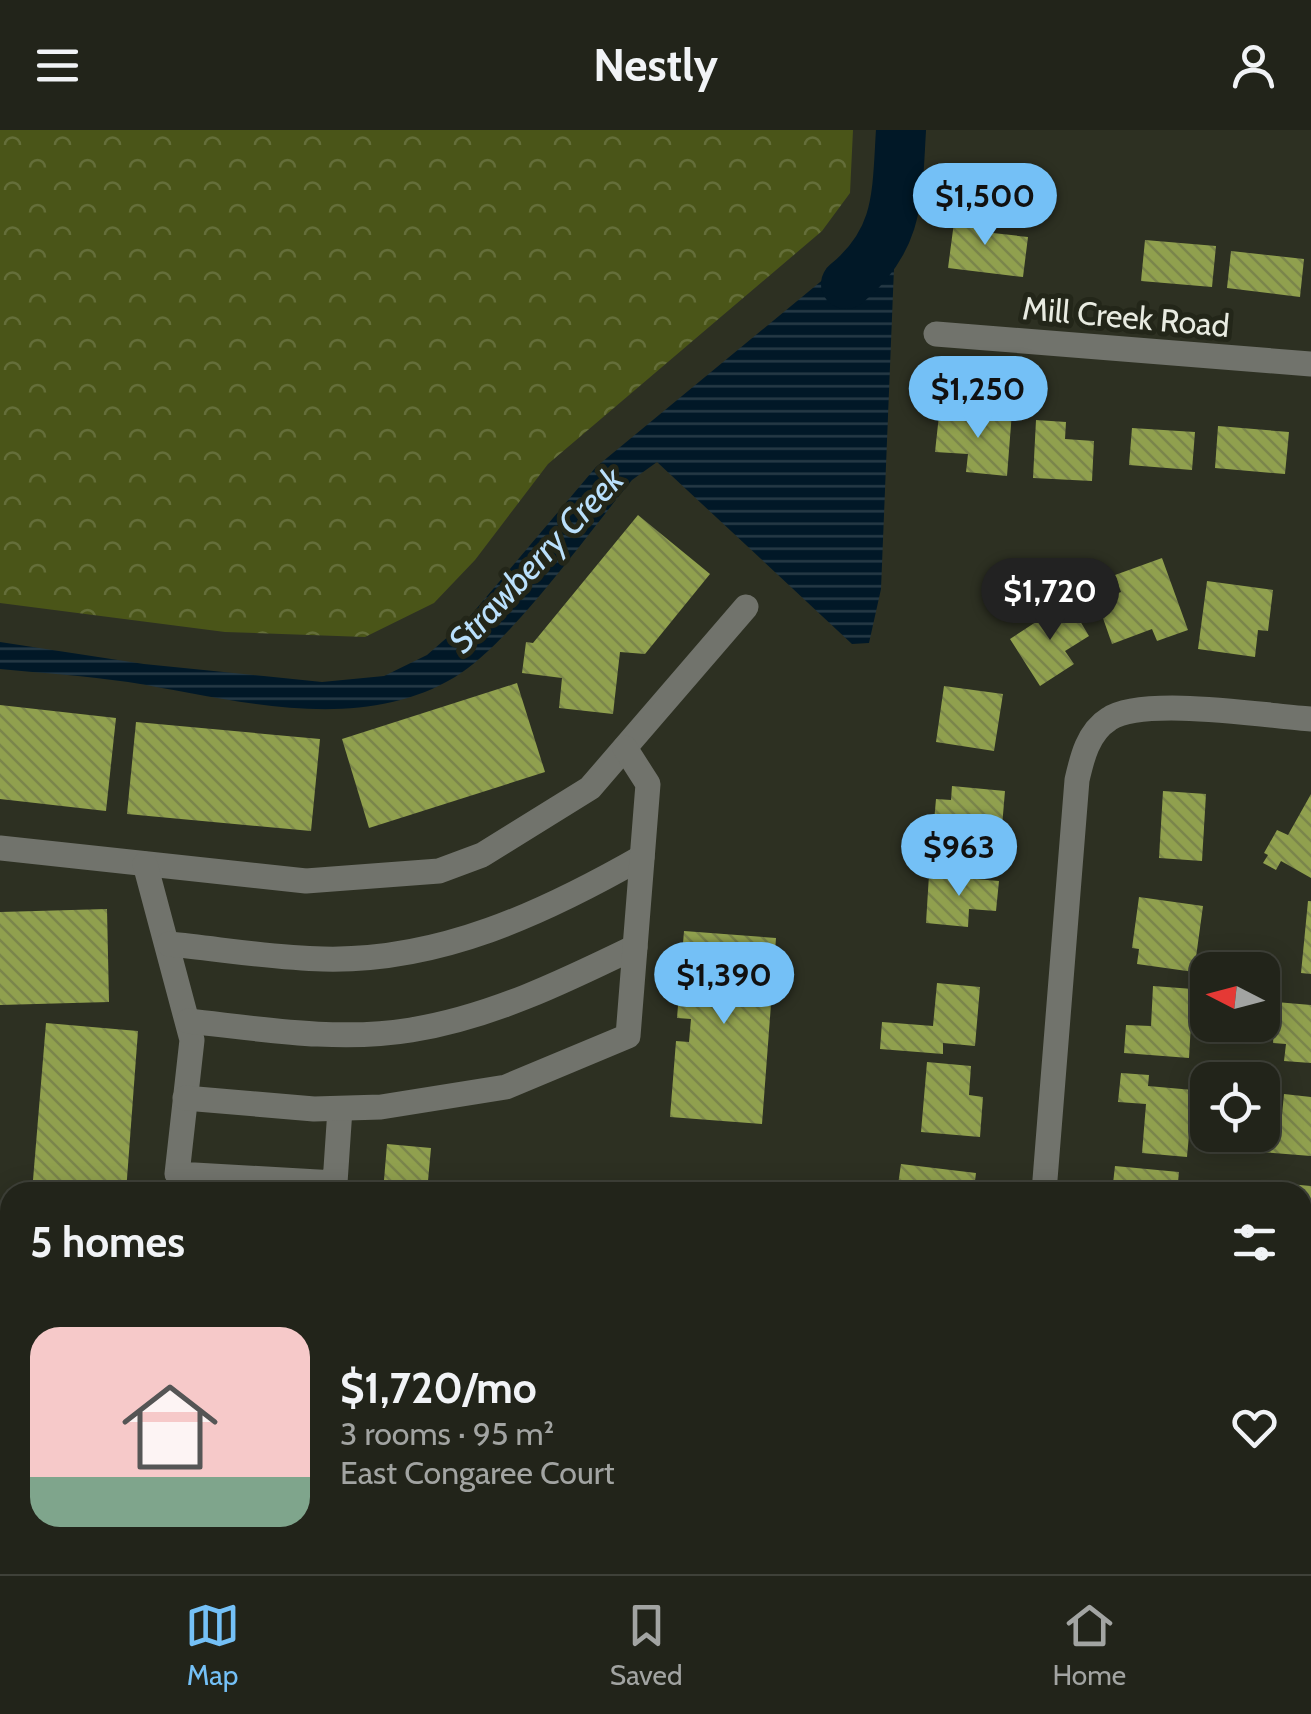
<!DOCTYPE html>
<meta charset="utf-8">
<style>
body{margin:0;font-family:Cabin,sans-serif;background:#2a2c23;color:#f1f3f6;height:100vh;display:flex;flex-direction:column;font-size:38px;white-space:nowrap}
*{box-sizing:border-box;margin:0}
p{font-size:32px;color:#a2a4a2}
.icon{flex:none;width:55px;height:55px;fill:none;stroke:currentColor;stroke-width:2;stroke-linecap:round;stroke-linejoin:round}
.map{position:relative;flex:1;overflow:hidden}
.details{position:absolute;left:0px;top:1052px;width:1312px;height:392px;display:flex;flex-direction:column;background:#22241a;border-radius:30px 30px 0 0;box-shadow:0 5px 25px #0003,0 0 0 2px #3f4139}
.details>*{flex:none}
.needle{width:65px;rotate:276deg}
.fabs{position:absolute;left:1190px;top:822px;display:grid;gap:20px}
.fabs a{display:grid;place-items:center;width:90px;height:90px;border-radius:20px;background:#22241a;box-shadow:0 5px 25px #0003,0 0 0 2px #3f4139;font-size:50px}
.price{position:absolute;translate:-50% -85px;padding:0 22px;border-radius:35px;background:#74c0f6;color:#111;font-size:32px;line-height:65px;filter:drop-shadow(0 2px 5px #0008)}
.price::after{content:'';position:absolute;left:50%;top:60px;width:30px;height:22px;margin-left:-15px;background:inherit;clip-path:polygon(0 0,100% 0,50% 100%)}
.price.current{background:#222;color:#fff}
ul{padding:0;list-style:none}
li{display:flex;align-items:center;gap:30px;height:250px;padding:0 30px}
li span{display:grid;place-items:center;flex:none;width:280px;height:200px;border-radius:30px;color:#555}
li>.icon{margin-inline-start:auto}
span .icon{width:120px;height:120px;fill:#fffc;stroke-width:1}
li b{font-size:42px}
h2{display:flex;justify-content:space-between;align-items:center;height:120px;padding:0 30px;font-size:42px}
header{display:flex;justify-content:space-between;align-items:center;height:130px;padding:0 30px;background:#22241a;font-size:45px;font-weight:700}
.tabs{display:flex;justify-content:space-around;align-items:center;height:140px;border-top:2px solid #3f4139;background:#22241a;font-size:28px;color:#a2a4a2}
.tabs a{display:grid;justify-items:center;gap:5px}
.tabs .current{color:#74c0f6}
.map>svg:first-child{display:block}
.forest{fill:url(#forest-crowns)}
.water{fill:url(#water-rules)}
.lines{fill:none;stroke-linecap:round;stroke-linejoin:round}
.river{stroke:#011827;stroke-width:50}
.building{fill:url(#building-back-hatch)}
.minor{stroke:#71736c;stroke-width:25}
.labels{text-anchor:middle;stroke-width:10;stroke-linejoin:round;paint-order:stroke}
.street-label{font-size:32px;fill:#e8ebe1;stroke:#232619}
.water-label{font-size:35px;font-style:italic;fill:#bae0fc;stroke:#232619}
</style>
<header><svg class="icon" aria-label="menu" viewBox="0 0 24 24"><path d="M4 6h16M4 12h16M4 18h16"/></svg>Nestly<svg class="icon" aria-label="person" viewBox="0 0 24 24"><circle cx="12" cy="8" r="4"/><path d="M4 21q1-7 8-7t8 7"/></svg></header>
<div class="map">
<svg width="1311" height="1444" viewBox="0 0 1311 1444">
<defs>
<pattern id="forest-crowns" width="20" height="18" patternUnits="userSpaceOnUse" patternTransform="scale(2.5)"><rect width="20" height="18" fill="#4a5518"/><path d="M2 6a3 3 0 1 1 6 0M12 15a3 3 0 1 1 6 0" fill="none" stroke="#646e39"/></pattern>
<pattern id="water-rules" width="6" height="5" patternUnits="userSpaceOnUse" patternTransform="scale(2.5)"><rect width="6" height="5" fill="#011827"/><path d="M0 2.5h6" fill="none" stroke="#263a46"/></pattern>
<pattern id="building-back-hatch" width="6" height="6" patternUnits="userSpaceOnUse" patternTransform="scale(2.5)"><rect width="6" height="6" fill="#90a04e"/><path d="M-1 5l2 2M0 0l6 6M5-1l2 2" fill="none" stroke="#7a854b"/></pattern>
</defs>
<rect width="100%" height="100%" fill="#2d3022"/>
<path class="forest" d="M0 0H853L850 63 822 101 548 334 475 430 434 473 365 507 225 502 0 473Z"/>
<path class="water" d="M887 102 894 138 881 459 869 513 852 514 657 332 632 350C588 403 511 513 455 547 357 606 233 569 128 552 86 546 43 543 0 539V512L144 534 322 552 384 546 427 525 466 491 596 337 871 110Z"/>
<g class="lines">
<path class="river" d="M846 154C900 110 897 65 901 0"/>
</g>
<g class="building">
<path d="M956 77 978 79 975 101 1028 107 1023 147 948 138Z"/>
<path d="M1145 110 1216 116 1212 157 1141 151Z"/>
<path d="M1231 121 1304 129 1300 167 1227 158Z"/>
<path d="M983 280 1012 282 1007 346 966 342 968 324 935 322 939 285 982 289Z"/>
<path d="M1036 290 1066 292 1065 309 1094 311 1092 351 1033 348Z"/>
<path d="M1218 296 1289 302 1285 344 1215 338Z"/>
<path d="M1132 298 1195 302 1192 340 1129 335Z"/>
<path d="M638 385 710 444 645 524 620 522 613 584 559 578 562 548 522 543 526 512 533 513Z"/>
<path d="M1162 428 1188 500 1157 511 1152 499 1112 514 1097 471 1121 462 1115 445Z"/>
<path d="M1207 451 1273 460 1268 501 1258 500 1255 527 1198 519Z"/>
<path d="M1068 471 1089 506 1065 521 1074 534 1040 556 1010 509Z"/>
<path d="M517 553 545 642 369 698 342 609Z"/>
<path d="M944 556 1003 564 994 621 936 612Z"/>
<path d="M0 575 116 588 106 681 0 669Z"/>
<path d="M136 592 320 609 311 701 127 684Z"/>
<path d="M952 656 1005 661 999 732 931 726 936 669 951 670Z"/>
<path d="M1163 661 1206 664 1202 731 1159 728Z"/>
<path d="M1311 664V748L1281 731 1276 740 1263 733 1268 725 1264 723 1277 700 1288 705Z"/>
<path d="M929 745 999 751 996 781 969 779 968 797 926 793Z"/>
<path d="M1139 767 1203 776 1194 842 1137 834 1139 819 1132 818Z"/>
<path d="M1308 771H1311V844L1301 843Z"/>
<path d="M107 779 109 872 0 875V782Z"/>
<path d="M684 801 776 808 762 994 670 987 676 911 689 912 691 889 677 888Z"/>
<path d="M937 853 980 857 975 916 943 913V924L880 919 882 892 933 896Z"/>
<path d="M1153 856 1193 859 1189 928 1124 923 1126 895 1151 896Z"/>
<path d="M1276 872 1311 875V933L1284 931 1286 914 1273 913Z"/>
<path d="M46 893 138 901 126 1062H32Z"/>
<path d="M927 932 971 936 969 965 983 967 980 1007 921 1002Z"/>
<path d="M1121 943 1149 945 1148 956 1193 960 1187 1027 1142 1023 1146 974 1118 972Z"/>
<path d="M1284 964 1311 967V1026L1250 1021 1252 1005H1262V983L1282 985Z"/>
<path d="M387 1014 431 1018 427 1062H383Z"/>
<path d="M901 1034 976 1043 974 1059 897 1062Z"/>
<path d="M1115 1036 1179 1042 1177 1062H1112Z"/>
<path d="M1266 1052 1311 1056V1131L1302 1130V1062H1265Z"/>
<path d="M1302 1147 1311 1148V1174L1302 1173Z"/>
<path d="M0 1364 10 1365V1415L0 1414Z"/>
<path d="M373 1435H438L437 1444 372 1439Z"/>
<path d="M466 1435H541V1444L465 1443Z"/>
<path d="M569 1435H639L638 1444H568Z"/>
<path d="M660 1435H734L733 1444H659Z"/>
<path d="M750 1435H821V1444H749Z"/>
<path d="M870 1435H927L926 1444H869Z"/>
<path d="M1110 1435H1156L1155 1444H1109Z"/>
</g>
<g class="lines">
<g class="minor">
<path d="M936 204 1311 234"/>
<path d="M0 718 306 751 439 741 482 725 590 658 746 477"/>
<path d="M145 734 192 910 177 1044 335 1053 340 979"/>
<path d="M169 814C220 819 272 828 323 829 439 832 544 783 642 727"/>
<path d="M188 891C262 899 338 912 411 900 491 887 563 852 635 817"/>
<path d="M185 968 314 979 381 977 506 957 628 906 648 654 625 618"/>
<path d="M1044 1062 1077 650C1082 628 1088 602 1109 589 1143 566 1267 586 1311 589"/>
<path d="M1013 1444 1014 1435"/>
</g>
</g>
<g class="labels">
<g class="street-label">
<text transform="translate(1126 187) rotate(5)" y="11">Mill Creek Road</text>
</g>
<g class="water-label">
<text transform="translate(536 430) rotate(-47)" y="12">Strawberry Creek</text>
</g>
</g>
</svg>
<div class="fabs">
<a><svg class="needle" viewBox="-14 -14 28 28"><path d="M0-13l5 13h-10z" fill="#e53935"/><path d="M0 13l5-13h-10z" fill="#a2a4a2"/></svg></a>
<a><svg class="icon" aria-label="locate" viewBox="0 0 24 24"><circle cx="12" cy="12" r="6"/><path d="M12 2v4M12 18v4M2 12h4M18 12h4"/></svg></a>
</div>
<b class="price" style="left:985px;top:118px">$1,500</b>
<b class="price" style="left:978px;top:311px">$1,250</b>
<b class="price current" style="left:1050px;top:513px">$1,720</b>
<b class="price" style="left:959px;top:769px">$963</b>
<b class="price" style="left:724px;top:897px">$1,390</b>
<section class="details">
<h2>5 homes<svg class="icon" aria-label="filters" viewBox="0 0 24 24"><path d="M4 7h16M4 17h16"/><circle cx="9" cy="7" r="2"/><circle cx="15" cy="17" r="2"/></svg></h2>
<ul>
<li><span style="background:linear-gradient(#f6c9c9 75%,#7fa58c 0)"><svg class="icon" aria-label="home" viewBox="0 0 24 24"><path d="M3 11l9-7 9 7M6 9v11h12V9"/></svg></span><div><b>$1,720/mo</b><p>3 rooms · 95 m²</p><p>East Congaree Court</p></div><svg class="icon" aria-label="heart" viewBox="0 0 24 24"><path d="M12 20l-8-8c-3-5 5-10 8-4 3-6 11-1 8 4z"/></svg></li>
</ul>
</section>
</div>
<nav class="tabs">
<a class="current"><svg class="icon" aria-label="map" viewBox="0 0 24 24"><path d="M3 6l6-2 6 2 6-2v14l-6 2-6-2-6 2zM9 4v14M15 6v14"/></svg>Map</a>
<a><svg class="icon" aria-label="saved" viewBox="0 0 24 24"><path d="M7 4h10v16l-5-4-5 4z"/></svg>Saved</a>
<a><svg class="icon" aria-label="home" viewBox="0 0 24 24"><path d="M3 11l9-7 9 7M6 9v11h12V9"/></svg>Home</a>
</nav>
